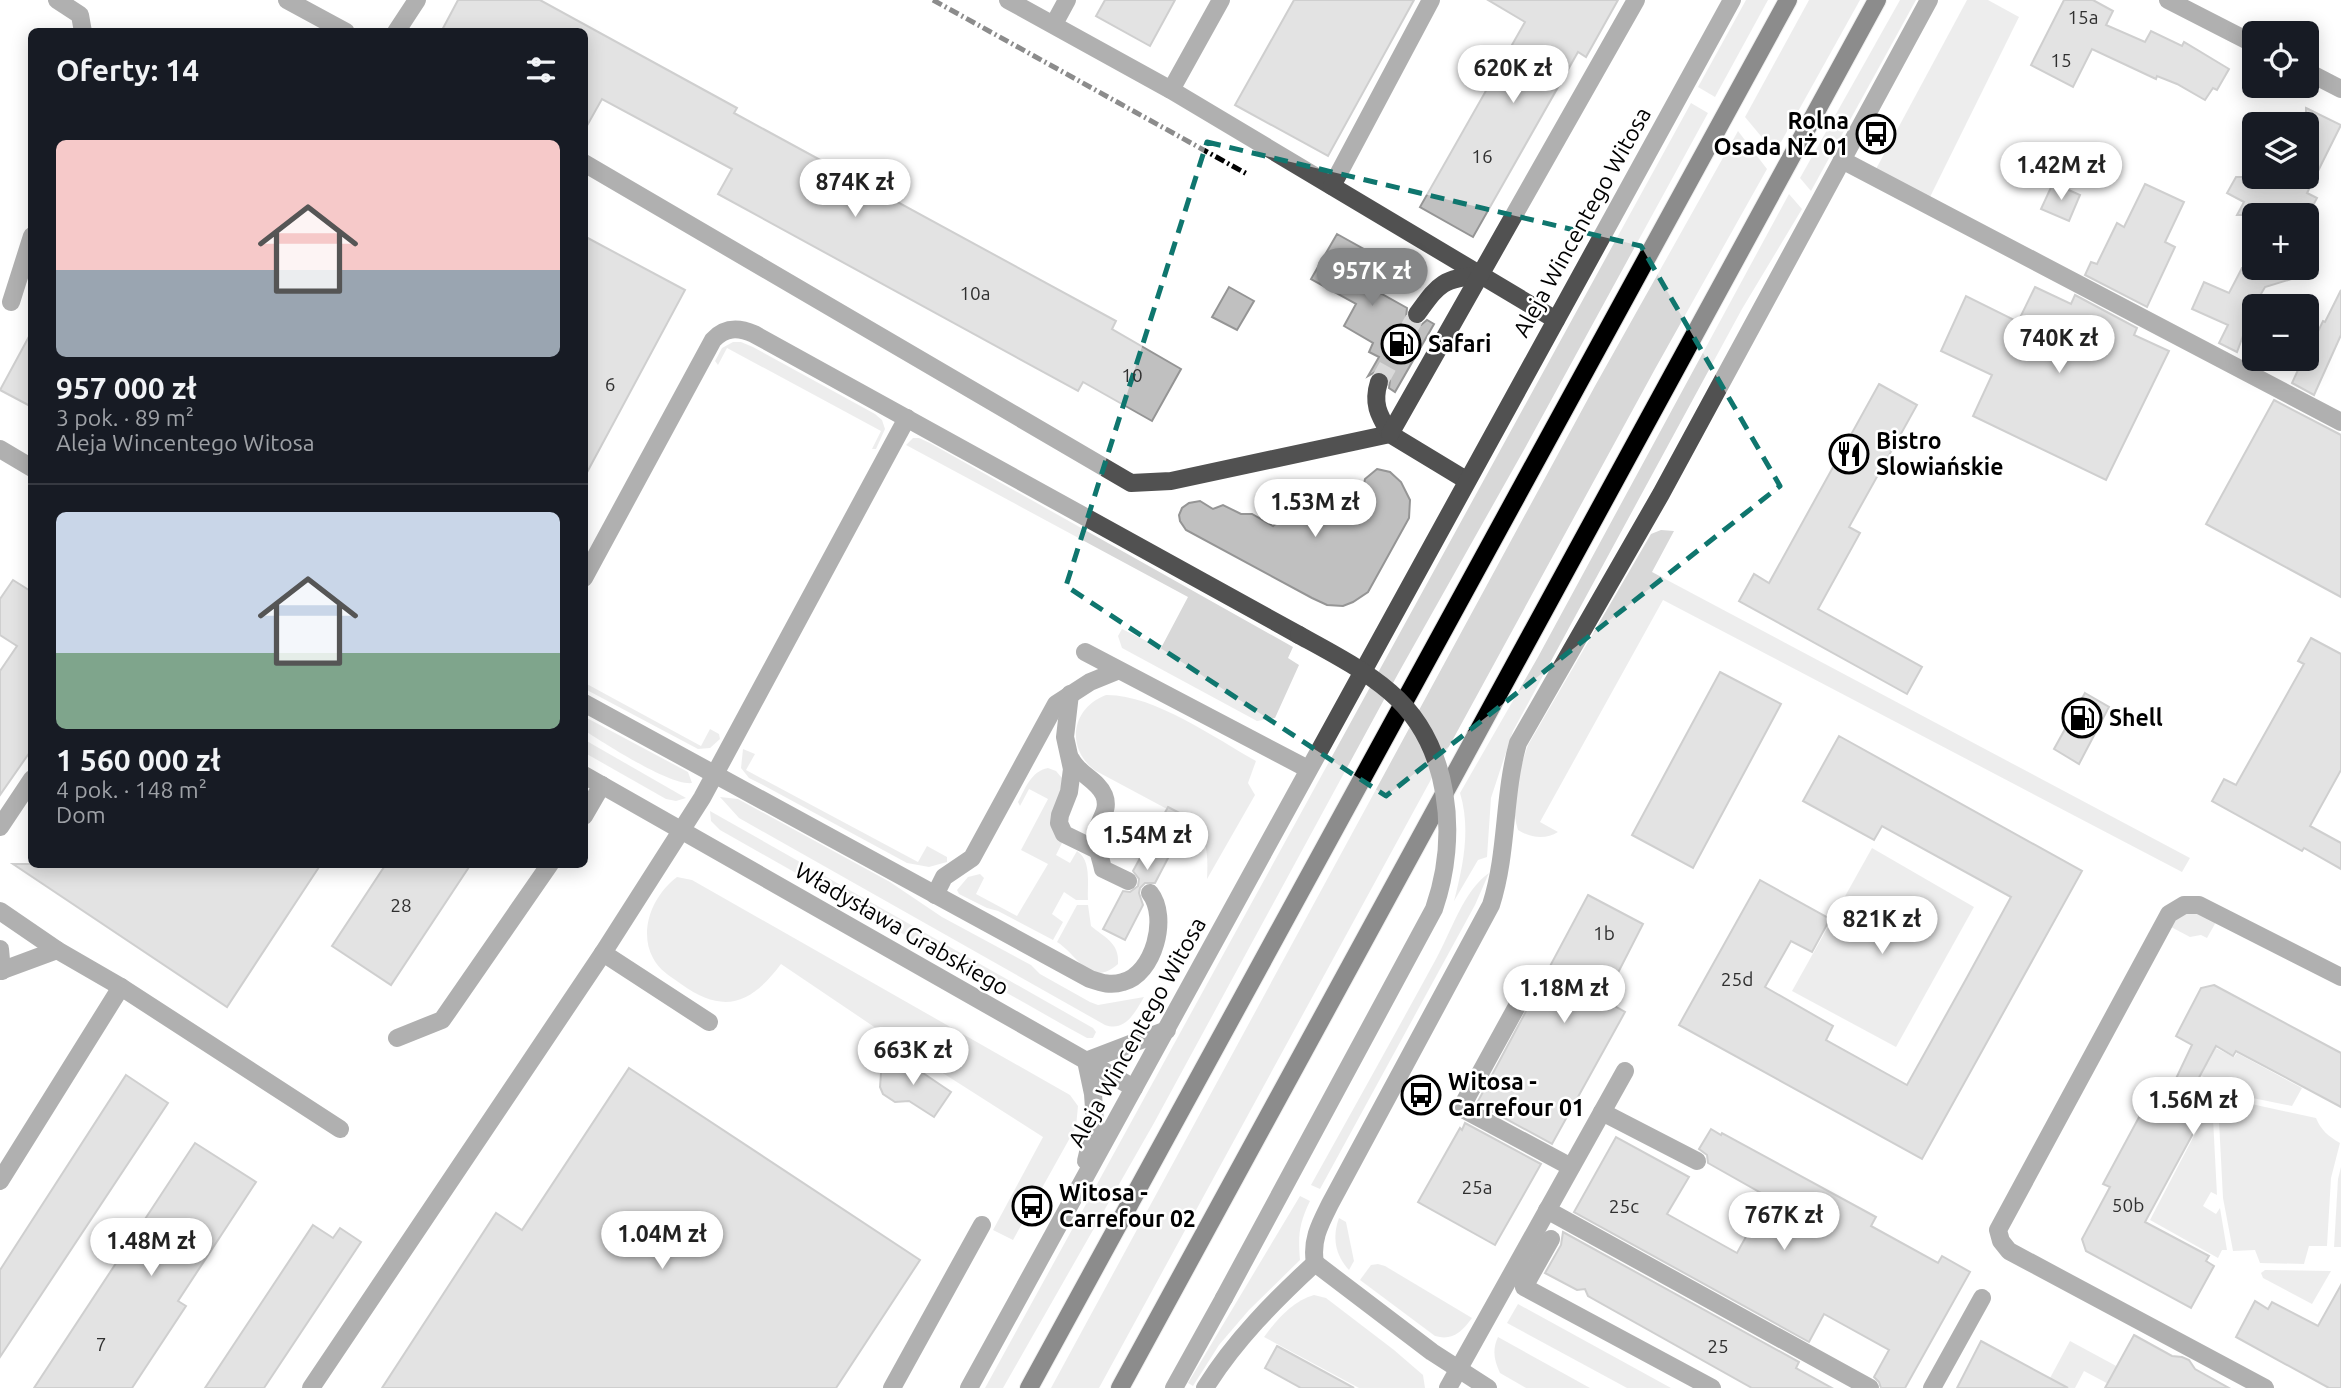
<!DOCTYPE html>
<html lang="pl">
<head>
<meta charset="utf-8">
<style>
	body { margin:0; font-family:Ubuntu,sans-serif; background:#20242c; color:#f1f3f6; height:100vh; display:flex; flex-direction:column; font-size:26px; white-space:nowrap }
	* { box-sizing:border-box; margin:0 }
	p { font-size:23px; color:#9ea1a6 }
	.icon { flex:none; width:38px; height:38px; fill:none; stroke:currentColor; stroke-width:2; stroke-linecap:round; stroke-linejoin:round }
	.map { position:relative; flex:1; overflow:hidden }
	.sheet { position:absolute; left:28px; top:28px; width:560px; height:840px; display:flex; flex-direction:column; background:#171b24; border-radius:10px; box-shadow:0 4px 18px #0003 }
	.sheet>* { flex:none }
	.controls { position:absolute; left:2242px; top:21px; display:grid; gap:14px }
	.controls a { display:grid; place-items:center; width:77px; height:77px; border-radius:10px; background:#171b24; box-shadow:0 4px 18px #0003; font-size:35px }
	.price { position:absolute; translate:-50% -60px; padding:0 16px; border-radius:24px; background:#fff; color:#222; font-size:23px; line-height:46px; filter:drop-shadow(0 2px 4px #0008) }
	.price::after { content:''; position:absolute; left:50%; top:42px; width:21px; height:16px; margin-left:-10px; background:inherit; clip-path:polygon(0 0,100% 0,50% 100%) }
	.price.selected { background:#858687; color:#fff }
	ul { padding:0; list-style:none }
	li { display:grid; align-content:center; gap:14px; height:371px; padding:0 28px }
	li+li { border-top:2px solid #363941 }
	li span { display:grid; place-items:center; height:217px; border-radius:10px; color:#555 }
	li>.icon { margin-inline-start:auto }
	span .icon { width:126px; height:126px; fill:#fffc; stroke-width:1 }
	li b { font-size:30px }
	h2 { display:flex; justify-content:space-between; align-items:center; height:84px; padding:0 28px; font-size:30px }
	.map>svg:first-child { display:block }
	.green { fill:#d8d8d8 }
	.building { fill:#c0c0c0; stroke:#959595; stroke-width:2 }
	.lines { fill:none; stroke-linecap:round; stroke-linejoin:round }
	.minor-tunnel { stroke:#d9d9d9; stroke-width:18; stroke-dasharray:18 9; stroke-linecap:butt }
	.major-casing { stroke:#dbdbdb; stroke-width:20 }
	.minor { stroke:#515151; stroke-width:18 }
	.major { stroke:#000; stroke-width:18 }
	.rail { stroke:#000; stroke-width:5; stroke-dasharray:10 3.5 2 3.5; stroke-linecap:butt }
	.minor-bridge { stroke:#515151; stroke-width:18 }
	.marked { fill:none; stroke:#0f766e; stroke-width:5; stroke-dasharray:14 9; stroke-linejoin:round }
	.labels { text-anchor:middle; stroke-width:5; stroke-linejoin:round; paint-order:stroke }
	.number-label { font-size:19px; fill:#303030 }
	.poi-label { font-size:23px; font-weight:bold; fill:#000; stroke:#fff; text-anchor:start }
	.street-label { font-size:23px; fill:#000; stroke:#fff }
</style>
</head>
<body>
<div class="map">
<svg width="2341" height="1388" viewBox="0 0 2341 1388">
	<rect width="100%" height="100%" fill="#fff"/>
	<g class="green">
		<path d="M1746,0H1768L1715,97L1698,87Z"/>
		<path d="M1809,0H1860L1775,153L1745,117Z"/>
		<path d="M1900,0H1916L1811,191L1800,178Z"/>
		<path d="M1967,0H1988L2019,17L1929,199L1876,169Z"/>
		<path d="M1691,103L1708,113L1525,448L1399,672L1154,1123L1003,1388H985Z"/>
		<path d="M1738,131L1767,169L1655,369L1099,1388H1051L1595,386Z"/>
		<path d="M1789,194L1802,209L1742,309L1513,731L1491,798L1487,857L1478,860L1454,901C1463,866 1471,829 1460,793L1538,657Z"/>
		<path d="M733,342H741L753,347L875,414L882,420L885,429L876,449H872L881,431L727,348L718,365L715,361L722,348Z"/>
		<path d="M913,438H919L930,443L1293,647L1288,658L1299,665L1275,718L1257,721L1122,648L1118,636L1122,629L1161,648L1188,597L906,445Z"/>
		<path d="M1661,530L1674,531L1652,572L2190,858L2182,872L1663,600L1540,822L1558,832C1546,840 1530,838 1518,830C1509,803 1519,771 1528,745L1651,534Z"/>
		<path d="M585,683L701,746L710,729L719,734L720,739L710,748L698,749L585,689Z"/>
		<path d="M1106,695C1153,694 1215,738 1256,761L1248,783L1255,795L1207,879C1208,857 1208,841 1195,824L1096,771C1065,749 1071,708 1106,695Z"/>
		<path d="M585,717L688,772L692,783C670,786 606,744 585,731Z"/>
		<path d="M585,740L686,798L676,801L666,799L585,753Z"/>
		<path d="M743,749L755,754L746,770L918,862L927,846L947,857V862L929,867L907,863L761,784L749,778L741,768Z"/>
		<path d="M1048,768L1056,771L1062,778L1058,838L1062,843L1056,855L1070,863L1077,851C1092,861 1087,884 1088,900H1076L1064,892L1052,914L1063,922L1053,940L998,911L987,908L959,894L957,890L968,877L980,874L984,878L976,894L1017,916L1048,864L1021,850L1048,799L1029,789L1020,806L1018,802C1025,789 1031,771 1048,768Z"/>
		<path d="M720,797L738,799L890,882L942,917L1031,965L1040,974L1090,1002L1098,1005L1144,997C1135,1013 1125,1032 1105,1025L739,818Z"/>
		<path d="M710,811L1093,1028L1096,1032L1093,1038H1087L1067,1027L720,830L711,821Z"/>
		<path d="M1872,848L1974,907L1896,1047L1792,991Z"/>
		<path d="M1489,873L1475,905L1320,1189L1311,1185C1353,1110 1395,1034 1436,959C1451,932 1464,890 1489,873Z"/>
		<path d="M677,877L692,880L1070,1095L1078,1106L1076,1127L1013,1240L993,1230L1043,1137L938,1070L781,964C751,1004 724,1015 681,984C670,976 659,970 653,958C638,930 653,895 677,877Z"/>
		<path d="M1077,905H1088L1091,926C1104,937 1120,943 1118,964C1090,989 1077,954 1057,942Z"/>
		<path d="M2185,912L2201,914L2216,922L2207,938L2201,935L2190,937L2171,927L2176,917Z"/>
		<path d="M2216,1048L2234,1057L2237,1053L2302,1088L2292,1106L2228,1093L2229,1090L2194,1072L2197,1058L2208,1063Z"/>
		<path d="M2191,1077L2212,1089L2207,1097L2212,1099L2217,1195L2211,1192L2203,1206L2216,1214L2220,1208L2227,1250H2222L2218,1258L2150,1220L2210,1105L2175,1086Z"/>
		<path d="M2224,1098L2316,1118C2321,1130 2328,1136 2340,1143L2331,1178L2327,1246H2309L2304,1264L2260,1263L2255,1250L2233,1251L2223,1198L2218,1102L2222,1103Z"/>
		<path d="M2341,1167V1247H2334L2338,1179Z"/>
		<path d="M1300,1196L1310,1201C1299,1224 1298,1235 1300,1260L1249,1310L1219,1345L1193,1386L1188,1383Z"/>
		<path d="M1339,1218L1346,1222L1354,1261L1349,1270C1335,1255 1332,1237 1339,1218Z"/>
		<path d="M1378,1264L1385,1266L1472,1318C1462,1332 1452,1341 1435,1336L1360,1280L1371,1265Z"/>
		<path d="M2265,1270L2331,1271L2312,1304L2263,1278L2261,1273Z"/>
		<path d="M1314,1295L1326,1298L1394,1350L1423,1375L1425,1388H1359L1264,1337C1277,1319 1293,1301 1314,1295Z"/>
		<path d="M1518,1304L1671,1388H1627L1507,1323Z"/>
		<path d="M1498,1337L1590,1388H1526L1500,1373C1494,1360 1492,1350 1498,1337Z"/>
		<path d="M2070,1341L2157,1388H2116L2084,1371L2075,1388H2068L2050,1378Z"/>
	</g>
	<g class="building">
		<path d="M458,0H540L737,108L734,113L1116,321L1112,329L1181,369L1152,421L1083,382L1078,391L718,194L732,169L602,99L584,131V32H441Z"/>
		<path d="M1105,0H1175L1150,46L1096,16Z"/>
		<path d="M1294,0H1414L1328,156L1235,105Z"/>
		<path d="M1488,0H1618L1586,57L1578,52L1473,237L1420,207L1525,22Z"/>
		<path d="M2064,0H2093L2113,11L2106,25L2145,42L2151,31L2182,46L2184,42L2229,69L2217,90L2213,88L2205,100L2177,84L2157,76L2156,79L2092,49L2073,87L2031,65Z"/>
		<path d="M2306,108L2341,125L2307,193L2317,198L2308,215H2237L2244,202L2227,193L2236,177H2306Z"/>
		<path d="M2053,183L2080,195L2069,221L2041,209Z"/>
		<path d="M2145,184L2184,202L2165,242L2175,247L2147,307L2085,275L2091,262L2097,264L2117,223L2124,227Z"/>
		<path d="M1337,234L1389,263L1375,290L1407,308L1406,318L1410,323L1421,325L1427,320L1434,324L1395,392L1389,388L1390,380L1386,373L1377,371L1368,376L1379,357L1369,352L1373,343L1344,326L1356,304L1311,279Z"/>
		<path d="M584,236L685,290L584,478Z"/>
		<path d="M2242,268H2311V273L2265,287L2254,306L2237,352L2219,343L2228,325L2192,309L2204,282L2229,293Z"/>
		<path d="M1229,287L1254,301L1237,330L1212,317Z"/>
		<path d="M2035,287L2071,304L2075,295L2137,328L2134,335L2169,351L2106,480L1973,416L1992,375L1941,351L1966,296L2018,322Z"/>
		<path d="M2341,290V335L2314,395L2292,383L2303,359H2306V350L2311,341L2313,342L2323,321L2325,322Z"/>
		<path d="M32,331V407L0,390Z"/>
		<path d="M1879,384L1917,405L1849,527L1860,533L1818,609L1922,667L1907,694L1739,601L1754,574L1769,583Z"/>
		<path d="M2274,400L2341,435V597L2206,524Z"/>
		<path d="M1377,469L1390,472L1401,482L1410,500L1409,518L1368,592L1353,602L1343,606L1327,605L1312,598L1186,530L1180,521L1179,515L1182,508L1189,503L1200,501L1213,509L1223,505L1241,514H1252L1273,526L1294,509L1314,499L1336,496L1361,499L1365,479Z"/>
		<path d="M13,580L32,592V749L0,795V671L17,646L0,635V599Z"/>
		<path d="M2311,638L2341,654V770L2310,826L2341,843V869L2304,848L2302,851L2212,801L2224,779L2236,785L2304,664L2298,661Z"/>
		<path d="M1720,672L1781,704L1693,868L1632,835Z"/>
		<path d="M2085,693L2109,707L2079,764L2054,749Z"/>
		<path d="M1839,736L2082,871L1922,1159L1679,1025L1760,880L1830,919L1812,952L1791,941L1765,987L1833,1026L1826,1040L1907,1085L1965,981L2011,897L1882,826L1874,840L1803,801Z"/>
		<path d="M1168,807L1189,818L1155,883H1145L1140,888L1139,893L1143,905L1125,940L1103,929L1123,891L1130,892L1138,886L1139,879L1133,871Z"/>
		<path d="M13,864H321L227,1007Z"/>
		<path d="M386,864H471L391,985L332,946Z"/>
		<path d="M1588,895L1643,924L1604,1000L1625,1012L1552,1144L1477,1103Z"/>
		<path d="M2214,985L2341,1053V1107L2236,1051L2233,1056L2216,1046L2189,1096L2208,1106L2145,1222L2209,1256L2206,1261L2214,1266L2191,1308L2086,1251L2082,1239L2110,1187L2103,1184L2159,1080L2172,1087L2192,1045L2176,1036L2201,988Z"/>
		<path d="M897,1060L910,1062L920,1071L951,1092L934,1117L909,1101L895,1102L883,1094L880,1087L881,1073L885,1067Z"/>
		<path d="M629,1068L920,1260L836,1388H382L496,1213L522,1230Z"/>
		<path d="M126,1075L168,1103L0,1357V1270Z"/>
		<path d="M1465,1123L1541,1164L1495,1245L1418,1202L1460,1128L1462,1130Z"/>
		<path d="M1711,1129L1721,1135L1722,1133L1876,1217L1871,1226L1938,1263L1942,1256L1970,1272L1905,1388H1881L1879,1382L1874,1377L1889,1350L1824,1314L1809,1342L1574,1212L1616,1137L1689,1177L1667,1214L1737,1253L1768,1197L1708,1163L1707,1155L1699,1149Z"/>
		<path d="M195,1143L256,1182L178,1301L186,1306L132,1388H34Z"/>
		<path d="M313,1225L333,1238L340,1228L361,1242L264,1388H205Z"/>
		<path d="M1563,1232L1799,1362L1796,1368L1832,1388H1752L1588,1296L1585,1289L1577,1290L1545,1273L1561,1245Z"/>
		<path d="M2341,1285V1388H2329L2236,1337L2255,1301L2268,1309L2272,1302L2318,1326Z"/>
		<path d="M2134,1335L2172,1356L2182,1357L2189,1360L2195,1369L2229,1388H2105Z"/>
		<path d="M1981,1341L2068,1388H1957Z"/>
		<path d="M1277,1346L1354,1388H1301L1265,1368Z"/>
	</g>
	<g class="lines">
		<path class="minor-tunnel" d="M1379,382L1417,314"/>
		<defs>
			<g id="major">
				<path d="M1029,1388L1788,0"/>
				<path d="M1120,1388L1877,0"/>
			</g>
		</defs>
		<use href="#major" class="major-casing"/>
		<g class="minor">
			<path d="M57,0L80,15L83,32"/>
			<path d="M287,0L346,32"/>
			<path d="M1008,0L1171,90L1556,320"/>
			<path d="M2168,0L2254,44"/>
			<path d="M1054,24L1067,0"/>
			<path d="M396,32L417,0"/>
			<path d="M2306,71L2341,89"/>
			<path d="M1171,90L1221,0"/>
			<path d="M1842,160L2341,422"/>
			<path d="M584,163L1131,483L1171,481L1390,434L1466,480"/>
			<path d="M1332,186L1431,0"/>
			<path d="M11,302L32,236"/>
			<path d="M1417,314C1439,284 1441,279 1480,275"/>
			<path d="M1379,382C1372,404 1379,415 1390,434"/>
			<path d="M1390,434L1636,0"/>
			<path d="M0,449L32,468"/>
			<path d="M584,578L713,340C725,327 738,327 754,334L1299,635"/>
			<path d="M1085,652L1308,769"/>
			<path d="M1070,694L1065,737L1072,769L1069,792L1060,815L1059,823L1064,834L1099,851"/>
			<path d="M584,703L1090,979C1102,983 1111,986 1123,982C1154,974 1169,917 1150,893"/>
			<path d="M1071,759C1079,775 1098,780 1104,795C1111,812 1096,821 1096,837C1096,847 1101,859 1103,869L1128,881"/>
			<path d="M584,775L1134,1088"/>
			<path d="M584,816L602,785"/>
			<path d="M0,827L32,779"/>
			<path d="M935,895L944,877L972,858L1056,704L1090,682L1117,671"/>
			<path d="M0,911L57,950"/>
			<path d="M0,949L2,971"/>
			<path d="M603,953L709,1022"/>
			<path d="M0,971L57,950L121,987L340,1129"/>
			<path d="M1522,997L1461,1108L1571,1167"/>
			<path d="M397,1038L442,1020L550,864"/>
			<path d="M1086,1061L1167,1030"/>
			<path d="M1602,1112L1697,1161"/>
			<path d="M1086,1161L1095,1123L1093,1094L1086,1061"/>
			<path d="M0,1181L121,987"/>
			<path d="M1547,1210L1870,1388"/>
			<path d="M1551,1239L1524,1287L1712,1388"/>
			<path d="M1315,1263C1311,1240 1320,1224 1330,1204L1491,905C1508,852 1503,796 1518,743L1661,494L1929,0"/>
			<path d="M1315,1263L1432,1352L1488,1388"/>
			<path d="M311,1388L603,953L702,798L907,418"/>
			<path d="M892,1388L982,1225"/>
			<path d="M969,1388L1732,0"/>
			<path d="M1174,1388L1224,1298"/>
			<path d="M1205,1388C1235,1340 1274,1301 1315,1263"/>
			<path d="M1448,1388L1625,1071"/>
			<path d="M1932,1388L1982,1298"/>
			<path d="M2265,1388L2009,1251L2001,1241L1998,1230L2169,914L2184,905H2199L2341,977"/>
		</g>
		<use href="#major" class="major"/>
		<path class="rail" d="M933,0L1247,174"/>
		<path class="minor-bridge" d="M1224,1298L1434,909C1459,837 1451,744 1390,692C1363,669 1330,652 1299,635"/>
	</g>
	<path d="M0 0H2341V1388H0ZM1207,142L1641,246L1780,486L1386,796L1066,586Z" fill="#fff" fill-opacity=".55" fill-rule="evenodd"/>
	<path class="marked" d="M1207,142L1641,246L1780,486L1386,796L1066,586Z"/>
	<defs>
		<symbol id="bus-ring" viewBox="-11 -11 22 22"><circle r="9.5" fill="#fff" stroke="#000" stroke-width="1.5"/><path d="M-5-6H5V4H4V6H2V4H-2V6H-4V4H-5ZM-3.5-4V0h7V-4ZM-3.5 1.2v1.5H-2V1.2ZM2 1.2v1.5H3.5V1.2Z" fill="#000"/></symbol>
		<symbol id="fuel-ring" viewBox="-11 -11 22 22"><circle r="9.5" fill="#fff" stroke="#000" stroke-width="1.5"/><path d="M-5.5-6h7V0h2V4h1.3V-2.5L3-4.5l.8-.8L6-3V5H2.5V1h-1V6h-7ZM-4.2-4.7v3.2H.2V-4.7Z" fill="#000"/></symbol>
		<symbol id="restaurant-ring" viewBox="-11 -11 22 22"><circle r="9.5" fill="#fff" stroke="#000" stroke-width="1.5"/><path d="M-5-6h1v4h1v-4h1v4h1v-4h1v5L-1.5 .5V6h-2V.5L-5-1ZM5-6V6H3V1.5H1.5Q1.5-4 5-6Z" fill="#000"/></symbol>
	</defs>
	<g fill-rule="evenodd">
		<use href="#bus-ring" x="1854" y="112" width="44" height="44"/>
		<use href="#fuel-ring" x="1379" y="322" width="44" height="44"/>
		<use href="#restaurant-ring" x="1827" y="432" width="44" height="44"/>
		<use href="#fuel-ring" x="2060" y="696" width="44" height="44"/>
		<use href="#bus-ring" x="1399" y="1073" width="44" height="44"/>
		<use href="#bus-ring" x="1010" y="1184" width="44" height="44"/>
	</g>
	<g class="labels">
		<g class="number-label">
			<text x="2083" y="24">15a</text>
			<text x="2061" y="67">15</text>
			<text x="1482" y="163">16</text>
			<text x="975" y="300">10a</text>
			<text x="1132" y="382">10</text>
			<text x="610" y="391">6</text>
			<text x="401" y="912">28</text>
			<text x="1604" y="940">1b</text>
			<text x="1737" y="986">25d</text>
			<text x="1477" y="1194">25a</text>
			<text x="2128" y="1212">50b</text>
			<text x="1624" y="1213">25c</text>
			<text x="101" y="1351">7</text>
			<text x="1718" y="1353">25</text>
		</g>
		<g class="poi-label">
			<text x="1849" y="129" text-anchor="end">Rolna<tspan x="1849" dy="26">Osada NŻ 01</tspan></text>
			<text x="1428" y="352">Safari</text>
			<text x="1876" y="449">Bistro<tspan x="1876" dy="26">Slowiańskie</tspan></text>
			<text x="2109" y="726">Shell</text>
			<text x="1448" y="1090">Witosa -<tspan x="1448" dy="26">Carrefour 01</tspan></text>
			<text x="1059" y="1201">Witosa -<tspan x="1059" dy="26">Carrefour 02</tspan></text>
		</g>
		<g class="street-label">
			<text transform="translate(1582 222) rotate(-61)" y="8">Aleja Wincentego Witosa</text>
			<text transform="translate(902 929) rotate(30)" y="8">Władysława Grabskiego</text>
			<text transform="translate(1137 1032) rotate(-61)" y="8">Aleja Wincentego Witosa</text>
		</g>
	</g>
</svg>
<div class="controls">
<a><svg class="icon" aria-label="locate" viewBox="0 0 24 24"><circle cx="12" cy="12" r="6"/><path d="M12 2v4M12 18v4M2 12h4M18 12h4"/></svg></a>
<a><svg class="icon" aria-label="layers" viewBox="0 0 24 24"><path d="M12 4l9 5-9 5-9-5zM3 14l9 5 9-5"/></svg></a>
<a>+</a>
<a>−</a>
</div>
<b class="price" style="left:1513px;top:105px">620K zł</b>
<b class="price" style="left:2061px;top:202px">1.42M zł</b>
<b class="price" style="left:855px;top:219px">874K zł</b>
<b class="price selected" style="left:1372px;top:308px">957K zł</b>
<b class="price" style="left:2059px;top:375px">740K zł</b>
<b class="price" style="left:1315px;top:539px">1.53M zł</b>
<b class="price" style="left:1147px;top:872px">1.54M zł</b>
<b class="price" style="left:1882px;top:956px">821K zł</b>
<b class="price" style="left:1564px;top:1025px">1.18M zł</b>
<b class="price" style="left:913px;top:1087px">663K zł</b>
<b class="price" style="left:2193px;top:1137px">1.56M zł</b>
<b class="price" style="left:1784px;top:1252px">767K zł</b>
<b class="price" style="left:662px;top:1271px">1.04M zł</b>
<b class="price" style="left:151px;top:1278px">1.48M zł</b>
<section class="sheet">
<h2>Oferty: 14<svg class="icon" aria-label="filters" viewBox="0 0 24 24"><path d="M4 7h16M4 17h16"/><circle cx="9" cy="7" r="2"/><circle cx="15" cy="17" r="2"/></svg></h2>
<ul>
<li><span style="background:linear-gradient(#f6c9c9 60%,#9aa5b1 0)"><svg class="icon" aria-label="home" viewBox="0 0 24 24"><path d="M3 11l9-7 9 7M6 9v11h12V9"/></svg></span><div><b>957 000 zł</b><p>3 pok. · 89 m²</p><p>Aleja Wincentego Witosa</p></div></li>
<li><span style="background:linear-gradient(#c9d6e8 65%,#7fa58c 0)"><svg class="icon" aria-label="home" viewBox="0 0 24 24"><path d="M3 11l9-7 9 7M6 9v11h12V9"/></svg></span><div><b>1 560 000 zł</b><p>4 pok. · 148 m²</p><p>Dom</p></div></li>
</ul>
</section>
</div>
</body>
</html>
